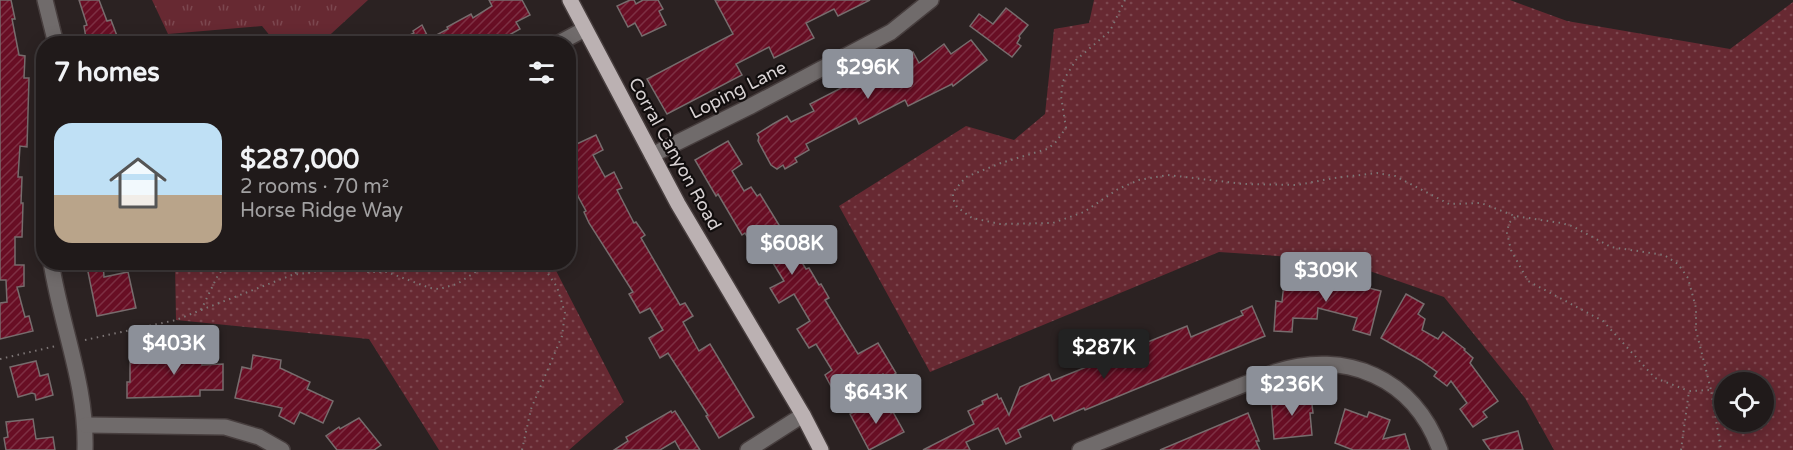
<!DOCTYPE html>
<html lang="en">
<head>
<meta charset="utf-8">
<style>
	body { margin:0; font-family:"Varela Round",sans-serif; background:#282323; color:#f1f3f6; height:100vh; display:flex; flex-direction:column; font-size:22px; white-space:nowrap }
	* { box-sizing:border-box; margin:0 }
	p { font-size:20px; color:#a2a1a2 }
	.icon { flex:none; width:33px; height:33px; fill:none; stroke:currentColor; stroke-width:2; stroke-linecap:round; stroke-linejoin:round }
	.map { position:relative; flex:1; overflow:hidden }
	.details { position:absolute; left:36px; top:36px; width:540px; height:234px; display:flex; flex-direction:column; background:#201a1a; border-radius:24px; box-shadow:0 3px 15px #0003,0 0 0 2px #3d3839 }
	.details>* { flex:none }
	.buttons { position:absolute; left:1714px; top:372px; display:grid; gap:12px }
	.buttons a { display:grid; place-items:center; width:60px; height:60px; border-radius:50%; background:#201a1a; box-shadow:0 3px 15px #0003,0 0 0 2px #3d3839; font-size:30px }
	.price { position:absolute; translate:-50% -51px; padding:0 14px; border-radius:6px; background:#8c9099; color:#fff; font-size:20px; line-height:39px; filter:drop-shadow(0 2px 3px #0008) }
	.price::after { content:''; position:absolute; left:50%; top:36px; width:18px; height:14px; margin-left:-9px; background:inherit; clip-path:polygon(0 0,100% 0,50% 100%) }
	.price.on { background:#222; color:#fff }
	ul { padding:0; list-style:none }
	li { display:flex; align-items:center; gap:18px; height:150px; padding:0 18px }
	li+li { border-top:2px solid #3d3839 }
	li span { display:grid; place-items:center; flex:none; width:168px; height:120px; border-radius:18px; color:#555 }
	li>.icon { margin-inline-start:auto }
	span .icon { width:72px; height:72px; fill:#fffc; stroke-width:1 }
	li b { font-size:26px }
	h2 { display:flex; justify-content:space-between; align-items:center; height:72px; padding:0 18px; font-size:26px }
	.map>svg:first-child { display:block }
	.grass { fill:url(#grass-tufts) }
	.park { fill:url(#park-dots); fill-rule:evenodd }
	.building { fill:url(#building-hatch); stroke:#776c6d; stroke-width:1.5 }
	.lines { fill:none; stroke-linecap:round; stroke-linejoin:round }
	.minor-casing { stroke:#473e3e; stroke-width:18 }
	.major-casing { stroke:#473e3e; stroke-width:18 }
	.path { stroke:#7d7676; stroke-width:2; stroke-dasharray:1.5 4.5; stroke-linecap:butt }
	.minor { stroke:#706b6b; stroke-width:15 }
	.major { stroke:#bbb1b2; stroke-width:15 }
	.labels { text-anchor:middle; stroke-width:4.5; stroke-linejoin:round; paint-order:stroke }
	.street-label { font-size:18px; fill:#d8d2d3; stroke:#110d0d }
</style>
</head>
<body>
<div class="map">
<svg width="1793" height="450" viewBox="0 0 1793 450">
	<defs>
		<pattern id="grass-tufts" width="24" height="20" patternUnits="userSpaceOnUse" patternTransform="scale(1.5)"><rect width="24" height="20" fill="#672932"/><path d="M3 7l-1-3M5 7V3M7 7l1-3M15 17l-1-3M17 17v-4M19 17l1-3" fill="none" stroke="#7c474f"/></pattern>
		<pattern id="park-dots" width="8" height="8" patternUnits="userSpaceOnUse" patternTransform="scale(1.5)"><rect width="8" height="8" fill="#672932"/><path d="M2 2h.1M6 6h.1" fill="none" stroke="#7c474f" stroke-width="1.8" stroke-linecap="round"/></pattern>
		<pattern id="building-hatch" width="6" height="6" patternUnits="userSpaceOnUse" patternTransform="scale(1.5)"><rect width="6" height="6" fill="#680e24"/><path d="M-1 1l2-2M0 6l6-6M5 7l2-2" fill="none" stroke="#7d3043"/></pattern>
	</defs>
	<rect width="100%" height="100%" fill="#2b2222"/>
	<path class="grass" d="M152,0H368L320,44L276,43L262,26L168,34Z"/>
	<g class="park">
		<path d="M1094,0H1510L1567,21L1730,49L1793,2V450H1554L1525,398L1444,297L1338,260L1219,252L930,372L839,206L966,126L1014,140L1045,114L1054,29L1089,23ZM1725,382H1764V422H1725Z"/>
		<path d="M175,263H552L624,402L569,450H439L369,339L176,320Z"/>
	</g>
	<g class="building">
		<path d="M0,0H11L15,19H12L19,55L25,56L24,78H29L27,147L20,146L18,177H22L21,203H23L22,237H15V265H24V286L17,287L25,317L29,316L33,331L0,339V303L7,302L6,280H0Z"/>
		<path d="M79,0H99L107,21L111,20L120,44H87L84,26L87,25Z"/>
		<path d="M489,0H522L530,15L516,22L520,29L493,44H392L414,33L413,31L422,25L429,39L448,29L447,27L471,14L473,18L492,6Z"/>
		<path d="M630,0H634L636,4L643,0H658L663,9L659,11L666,25L642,36L635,23L628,27L617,6Z"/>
		<path d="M715,0H870L838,16L834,9L806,23L814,38L774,58L769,47L736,64L742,75L667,114L647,79L733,34Z"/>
		<path d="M1006,8L1028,25L1019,36L1020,38L1017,43L1021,46L1012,57L970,26L979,14L993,24Z"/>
		<path d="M971,40L987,60L953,86L952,84L908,106L905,100L859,124L856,118L806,144L809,150L795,158L797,162L785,169L783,165L777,169L771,165L758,141L759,137L757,134L773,124L787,116L791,122L814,111L810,104L874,71L880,81L903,69L898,59L913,52L919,63L944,44L951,54Z"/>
		<path d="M596,135L603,150L593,155L605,177L614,172L622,188L617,190L634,223L636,222L645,235L641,238L680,305L685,303L693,316L683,322L699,351L710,344L754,417L719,438L706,416L708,415L668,353L660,358L649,338L663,330L650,308L640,313L629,294L633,292L589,223L584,212L586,211L568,178V148Z"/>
		<path d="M728,141L742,164L732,171L744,191L751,187L757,196L760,194L806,269L809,268L819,285L821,284L829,298L825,300L858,354L878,343L896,373L887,379L883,374L850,394L843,384L833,390L825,375L832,370L816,344L809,348L797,329L810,321L794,294L779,303L770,288L784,281L770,258L763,262L745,233L742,235L718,194L716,196L695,160Z"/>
		<path d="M86,262H103L104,277L128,272L136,308L97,316Z"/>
		<path d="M1303,276L1320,277V281L1338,289L1340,281L1381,291L1370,335L1353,330L1357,318L1318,308L1317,319L1293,318L1292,332L1274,331L1276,301L1282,302L1284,283L1302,284Z"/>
		<path d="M1406,294L1424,304L1418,314L1425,319L1422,330L1438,339L1443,332L1465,349L1464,350L1473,358L1470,363L1498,401L1483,412L1487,417L1473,427L1460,409L1467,403L1451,381L1447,386L1434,376L1437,372L1420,360L1381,338Z"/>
		<path d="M1252,306L1265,336L1085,410L1084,408L1054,421L1051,415L1018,430L1021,437L1006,444L998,428L966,442L970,450H923L974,424L968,411L983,404L982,401L997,394L999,399L1001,398L1009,415L1020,387L1049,374L1052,381L1187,326L1191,337L1243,315L1241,311Z"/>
		<path d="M202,350V365L223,364V390H200V396L127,398V382H130V361L160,359L158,351Z"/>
		<path d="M253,355L281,360L280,368L310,382L307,389L333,401L323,423L300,412L294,424L279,416L282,408L235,398L242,367L251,369Z"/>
		<path d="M36,361L40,376L48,374L53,395L36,400L35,394L32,393L18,397L10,367Z"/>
		<path d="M1311,396L1313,413H1310L1312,435L1274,439L1271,400Z"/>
		<path d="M880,404L883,409L887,407L891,413L893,412L904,432L869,450L850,414L865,406L867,410Z"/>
		<path d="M1345,409L1367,417L1369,412L1390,420L1383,439L1405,434L1410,450H1353L1335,443Z"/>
		<path d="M671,411L672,413L675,411L700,450H680L675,441L660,450H614L628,441L626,437Z"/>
		<path d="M1248,413L1259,441H1256L1260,450H1160Z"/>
		<path d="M359,418L381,445L374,450H337L326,436L339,427L340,429Z"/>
		<path d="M33,419L36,439L53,437L55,450H6L4,438L8,437L6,422Z"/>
		<path d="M1518,431L1523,450H1490L1483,440Z"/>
	</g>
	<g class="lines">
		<defs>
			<g id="minor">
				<path d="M45,0L56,44"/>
				<path d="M557,44L585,29"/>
				<path d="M652,155L749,107L891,32L931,0"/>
				<path d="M51,262C61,326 87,385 85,450"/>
				<path d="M86,425L225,427L259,437L282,450"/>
				<path d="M748,450L803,415"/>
				<path d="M1080,450L1275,372C1346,349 1414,378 1440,450"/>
			</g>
			<path id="major" d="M570,0L678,204L803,415L821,450"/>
		</defs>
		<use href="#minor" class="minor-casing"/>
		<use href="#major" class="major-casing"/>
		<g class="path">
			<path d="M1125,0L1110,31L1076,60L1063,81L1061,96L1066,128L1055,143L1047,149L1001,163L966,177L953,192V199L957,207L972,218L1000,224L1053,223L1084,212L1118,189L1139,180L1168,175L1244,184L1297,185L1334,178L1377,173L1395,176L1449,204L1481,203L1515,216L1561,223L1572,226L1611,247L1664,255L1678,264L1688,278L1696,308V330L1711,390"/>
			<path d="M1515,217L1509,223L1507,233L1511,250L1528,281L1603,321L1655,378L1689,391"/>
			<path d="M314,262L315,264L322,262"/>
			<path d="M295,273L315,264"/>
			<path d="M201,310L292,275L348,267L368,272H387L430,288L439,289L457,284L491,262"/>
			<path d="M85,340L176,320L201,310L218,275L229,262"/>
			<path d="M0,359L56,346"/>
			<path d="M522,450L531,409L562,336L565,313L557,287L540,262"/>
			<path d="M1681,450L1689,391L1711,390L1721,450"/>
		</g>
		<use href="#minor" class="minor"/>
		<use href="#major" class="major"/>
	</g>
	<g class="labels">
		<g class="street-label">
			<text transform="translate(738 90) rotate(-27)" y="6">Loping Lane</text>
			<text transform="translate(675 154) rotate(61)" y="6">Corral Canyon Road</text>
		</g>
	</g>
</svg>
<div class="buttons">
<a><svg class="icon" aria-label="locate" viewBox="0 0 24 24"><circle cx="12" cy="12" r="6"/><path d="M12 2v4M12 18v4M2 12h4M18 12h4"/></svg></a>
</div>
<b class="price" style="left:868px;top:100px">$296K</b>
<b class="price" style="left:792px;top:276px">$608K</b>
<b class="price" style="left:1326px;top:303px">$309K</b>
<b class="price" style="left:174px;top:376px">$403K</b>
<b class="price on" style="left:1104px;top:380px">$287K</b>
<b class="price" style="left:1292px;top:417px">$236K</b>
<b class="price" style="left:876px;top:425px">$643K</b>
<section class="details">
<h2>7 homes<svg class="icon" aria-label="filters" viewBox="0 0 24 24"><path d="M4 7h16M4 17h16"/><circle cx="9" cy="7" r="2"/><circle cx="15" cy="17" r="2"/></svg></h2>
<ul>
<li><span style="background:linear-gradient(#bfe0f5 60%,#b9a48a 0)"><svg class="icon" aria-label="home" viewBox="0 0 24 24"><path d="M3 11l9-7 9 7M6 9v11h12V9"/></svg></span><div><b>$287,000</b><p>2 rooms · 70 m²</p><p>Horse Ridge Way</p></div></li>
</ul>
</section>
</div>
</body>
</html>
